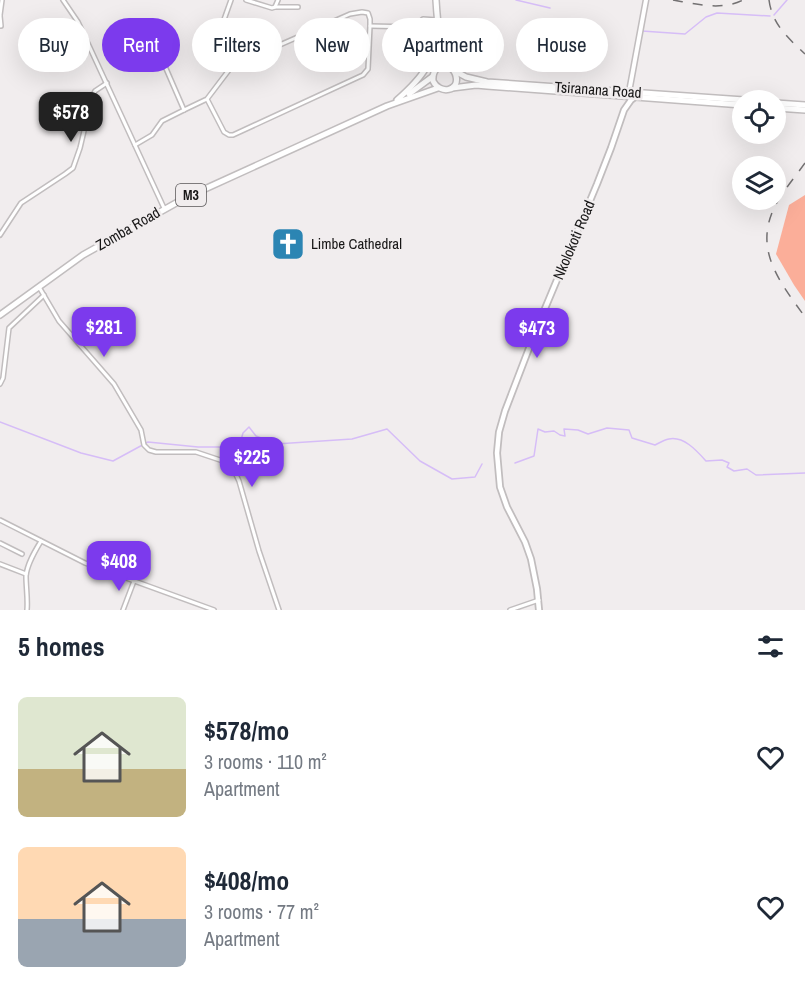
<!DOCTYPE html>
<html lang="en">
<head>
<meta charset="utf-8">
<style>
	body { margin:0; font-family:"Archivo Narrow",sans-serif; background:#f2f2f3; color:#1f2937; height:100vh; display:flex; flex-direction:column; font-size:22px; white-space:nowrap }
	* { box-sizing:border-box; margin:0 }
	p { font-size:20px; color:#747a83 }
	.icon { flex:none; width:33px; height:33px; fill:none; stroke:currentColor; stroke-width:2; stroke-linecap:round; stroke-linejoin:round }
	.map { position:relative; height:610px; overflow:hidden }
	.panel { display:flex; flex-direction:column; background:#fff; flex:1 }
	.panel>* { flex:none }
	.top-card { position:absolute; left:18px; top:18px; width:770px; height:54px; display:flex; gap:12px }
	.buttons { position:absolute; left:732px; top:90px; display:grid; gap:12px }
	.buttons a { display:grid; place-items:center; width:54px; height:54px; border-radius:50%; background:#fff; box-shadow:0 6px 24px #0002; font-size:30px }
	.price { position:absolute; translate:-50% -51px; padding:0 14px; border-radius:12px; background:#7c3aed; color:#fff; font-size:20px; line-height:39px; filter:drop-shadow(0 2px 3px #0008) }
	.price::after { content:''; position:absolute; left:50%; top:36px; width:18px; height:14px; margin-left:-9px; background:inherit; clip-path:polygon(0 0,100% 0,50% 100%) }
	.price.current { background:#222; color:#fff }
	ul { padding:0; list-style:none }
	li { display:flex; align-items:center; gap:18px; height:150px; padding:0 18px }
	li span { display:grid; place-items:center; flex:none; width:168px; height:120px; border-radius:9px; color:#555 }
	li>.icon { margin-inline-start:auto }
	span .icon { width:72px; height:72px; fill:#fffc; stroke-width:1 }
	li b { font-size:26px }
	h2 { display:flex; justify-content:space-between; align-items:center; height:72px; padding:0 18px; font-size:26px }
	.chip { padding:0 21px; border-radius:27px; background:#fff; box-shadow:0 6px 24px #0002; font-size:21px; line-height:54px }
	.chip.current { background:#7c3aed; color:#fff }
	.map>svg:first-child { display:block }
	.green { fill:#fbae99 }
	.lines { fill:none; stroke-linecap:round; stroke-linejoin:round }
	.stream { stroke:#d6bdf7; stroke-width:1.5 }
	.minor-casing { stroke:#c1bdbe; stroke-width:6 }
	.tertiary-casing { stroke:#c1bdbe; stroke-width:7 }
	.secondary-casing { stroke:#c1bdbe; stroke-width:8 }
	.trunk-casing { stroke:#c1bdbe; stroke-width:8 }
	.minor { stroke:#fff; stroke-width:3 }
	.tertiary { stroke:#fff; stroke-width:4 }
	.secondary { stroke:#fff; stroke-width:4.5 }
	.trunk { stroke:#fff; stroke-width:5 }
	.rail { stroke:#737172; stroke-width:1.5; stroke-dasharray:10 10; stroke-linecap:butt }
	.labels { text-anchor:middle; stroke-width:5; stroke-linejoin:round; paint-order:stroke }
	.shield { fill:#f1edee; stroke:#585657; stroke-width:1.5 }
	.shield-label { font-size:14px; font-weight:bold; fill:#171616 }
	.street-label { font-size:15px; fill:#171616; stroke:#f1edee }
	.poi-label { font-size:15px; fill:#171616; stroke:#f1edee; text-anchor:start }
</style>
</head>
<body>
<div class="map">
<svg width="805" height="610" viewBox="0 0 805 610">
	<rect width="100%" height="100%" fill="#f1edee"/>
	<path class="green" d="M805,195V301L794,285L776,254L789,205Z"/>
	<g class="lines">
		<g class="stream">
			<path d="M516,0L550,8"/>
			<path d="M774,15L787,0"/>
			<path d="M642,31L685,34L706,17L717,13L770,16"/>
			<path d="M0,422L81,453L113,461L148,442L198,447H229L241,440L243,433L249,427L256,436L276,444L352,439L387,429L420,461L452,479L475,477L482,464"/>
			<path d="M515,463L534,456L538,429L545,432L554,431L560,435L565,436L564,429L578,430L588,434L607,428L629,430L632,438L655,445C659,443 664,440 669,439C684,436 697,451 706,461L722,460L729,463L727,467L734,471L747,469L756,475L805,473"/>
		</g>
		<defs>
			<g id="minor">
				<path d="M63,0L78,22L164,208"/>
				<path d="M231,0L216,42L226,63L232,66"/>
				<path d="M246,0L272,8L275,7H298"/>
				<path d="M275,7L278,0"/>
				<path d="M0,15L2,0"/>
				<path d="M0,16L1,26"/>
				<path d="M370,26L414,27L423,19L437,20"/>
				<path d="M133,52L161,57L184,110"/>
				<path d="M135,145L152,135L162,121L184,110L207,99L232,66L350,14L362,12L368,13L370,19V26L368,69L363,75L233,135H229L224,132L207,99"/>
				<path d="M0,235L21,203L65,174L73,168L80,148L92,97L95,91L107,83"/>
				<path d="M39,287L59,321L114,384L141,430L144,445L149,450L156,452H196L223,461L232,466L239,481L259,551L279,610"/>
				<path d="M0,384L3,378L9,328L44,295"/>
				<path d="M0,520L85,563L214,610"/>
				<path d="M0,543L22,554"/>
				<path d="M0,564L26,574"/>
				<path d="M27,610C28,599 26,587 26,576C27,564 35,551 41,541"/>
				<path d="M123,610L134,581"/>
				<path d="M510,610L539,600"/>
			</g>
			<path id="tertiary" d="M629,92L646,0"/>
			<path id="secondary" d="M539,610L537,589L531,559L525,542L507,507L500,487L497,453L499,432L505,411L536,330L597,184L611,148L624,110L631,100L635,97"/>
			<g id="trunk">
				<path d="M436,0C437,17 439,44 446,60C449,65 455,70 456,76C460,91 440,95 433,81C432,69 440,63 451,68"/>
				<path d="M435,69L439,40"/>
				<path d="M453,70L466,77L487,82L744,100"/>
				<path d="M452,88L476,85L487,86L742,105"/>
				<path d="M409,94L432,77"/>
				<path d="M397,100C424,76 433,64 437,27"/>
				<path d="M776,103L805,105"/>
				<path d="M776,108L805,110"/>
				<path d="M0,315L83,255L185,198L387,106L438,88"/>
			</g>
		</defs>
		<use href="#minor" class="minor-casing"/>
		<use href="#tertiary" class="tertiary-casing"/>
		<use href="#secondary" class="secondary-casing"/>
		<use href="#trunk" class="trunk-casing"/>
		<use href="#minor" class="minor"/>
		<use href="#tertiary" class="tertiary"/>
		<use href="#secondary" class="secondary"/>
		<use href="#trunk" class="trunk"/>
		<g class="rail">
			<path d="M673,0C696,4 721,11 743,0"/>
			<path d="M769,0C772,24 788,38 805,54"/>
			<path d="M805,163C795,177 783,191 775,206C753,250 780,282 805,317"/>
		</g>
	</g>
	<defs>
		<symbol id="church-square" viewBox="-11 -11 22 22"><rect x="-9" y="-9" width="18" height="18" rx="4" fill="#2c85b3" stroke="#f1edee"/><path d="M-1.2-6h2.4v3.5h3.3v2.4h-3.3V6h-2.4V-.1h-3.3v-2.4h3.3Z" fill="#fff"/></symbol>
	</defs>
	<g fill-rule="evenodd">
		<use href="#church-square" x="269" y="225" width="38" height="38"/>
	</g>
	<g class="labels">
		<rect class="shield" x="176" y="184" width="30" height="22" rx="4.5"/>
		<g class="shield-label">
			<text x="191" y="200">M3</text>
		</g>
		<g class="street-label">
			<text transform="translate(598 90) rotate(4)" y="5">Tsiranana Road</text>
			<text transform="translate(128 229) rotate(-30)" y="5">Zomba Road</text>
			<text transform="translate(574 240) rotate(-67)" y="5">Nkolokoti Road</text>
		</g>
		<g class="poi-label">
			<text x="311" y="249">Limbe Cathedral</text>
		</g>
	</g>
</svg>
<div class="buttons">
<a><svg class="icon" aria-label="locate" viewBox="0 0 24 24"><circle cx="12" cy="12" r="6"/><path d="M12 2v4M12 18v4M2 12h4M18 12h4"/></svg></a>
<a><svg class="icon" aria-label="layers" viewBox="0 0 24 24"><path d="M12 4l9 5-9 5-9-5zM3 14l9 5 9-5"/></svg></a>
</div>
<b class="price current" style="left:71px;top:143px">$578</b>
<b class="price" style="left:104px;top:358px">$281</b>
<b class="price" style="left:537px;top:359px">$473</b>
<b class="price" style="left:252px;top:488px">$225</b>
<b class="price" style="left:119px;top:592px">$408</b>
<div class="top-card">
<a class="chip">Buy</a>
<a class="chip current">Rent</a>
<a class="chip">Filters</a>
<a class="chip">New</a>
<a class="chip">Apartment</a>
<a class="chip">House</a>
</div>
</div>
<section class="panel">
<h2>5 homes<svg class="icon" aria-label="filters" viewBox="0 0 24 24"><path d="M4 7h16M4 17h16"/><circle cx="9" cy="7" r="2"/><circle cx="15" cy="17" r="2"/></svg></h2>
<ul>
<li><span style="background:linear-gradient(#dfe7d0 60%,#c2b280 0)"><svg class="icon" aria-label="home" viewBox="0 0 24 24"><path d="M3 11l9-7 9 7M6 9v11h12V9"/></svg></span><div><b>$578/mo</b><p>3 rooms · 110 m²</p><p>Apartment</p></div><svg class="icon" aria-label="heart" viewBox="0 0 24 24"><path d="M12 20l-8-8c-3-5 5-10 8-4 3-6 11-1 8 4z"/></svg></li>
<li><span style="background:linear-gradient(#ffd9b3 60%,#9aa5b1 0)"><svg class="icon" aria-label="home" viewBox="0 0 24 24"><path d="M3 11l9-7 9 7M6 9v11h12V9"/></svg></span><div><b>$408/mo</b><p>3 rooms · 77 m²</p><p>Apartment</p></div><svg class="icon" aria-label="heart" viewBox="0 0 24 24"><path d="M12 20l-8-8c-3-5 5-10 8-4 3-6 11-1 8 4z"/></svg></li>
</ul>
</section>
</body>
</html>
